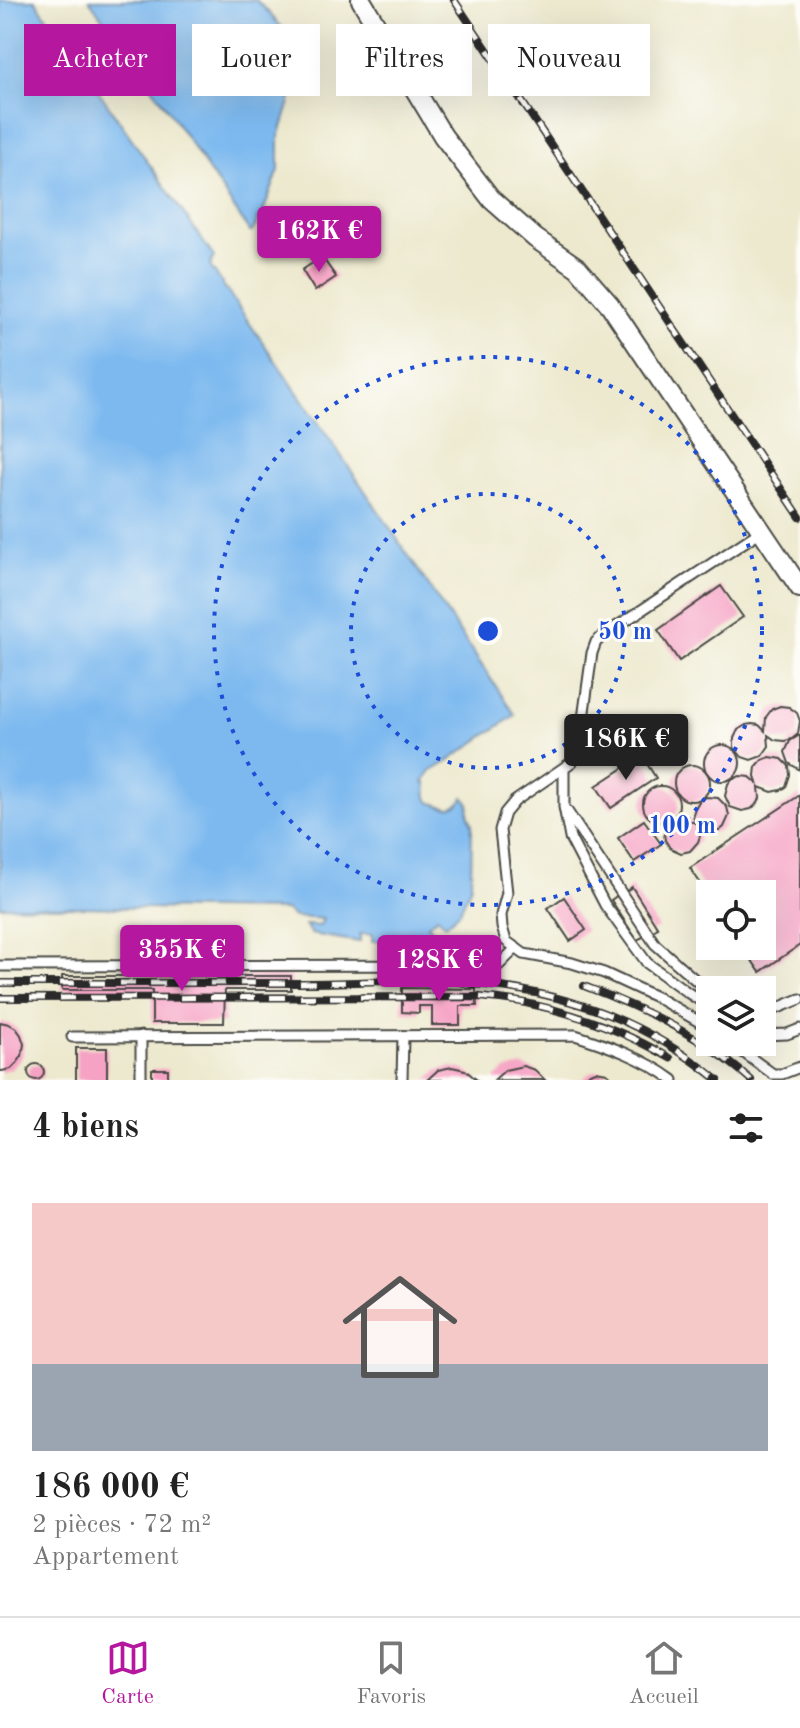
<!DOCTYPE html>
<html lang="fr">
<head>
<meta charset="utf-8">
<style>
	body { margin:0; font-family:"Old Standard TT",serif; background:#f2f2f2; color:#222; height:100vh; display:flex; flex-direction:column; font-size:30px; white-space:nowrap }
	* { box-sizing:border-box; margin:0 }
	p { font-size:26px; color:#767676 }
	.icon { flex:none; width:44px; height:44px; fill:none; stroke:currentColor; stroke-width:2; stroke-linecap:round; stroke-linejoin:round }
	.map { position:relative; height:1080px; overflow:hidden }
	.sheet { display:flex; flex-direction:column; background:#fff; flex:1 }
	.sheet>* { flex:none }
	.hud { position:absolute; left:24px; top:24px; width:752px; height:72px; display:flex; gap:16px }
	.buttons { position:absolute; left:696px; top:880px; display:grid; gap:16px }
	.buttons a { display:grid; place-items:center; width:80px; height:80px; border-radius:0px; background:#fff; box-shadow:0 8px 32px #0002; font-size:40px }
	.price { position:absolute; translate:-50% -68px; padding:0 18px; border-radius:8px; background:#b5179e; color:#fff; font-size:26px; line-height:52px; filter:drop-shadow(0 2px 4px #0008) }
	.price::after { content:''; position:absolute; left:50%; top:48px; width:24px; height:18px; margin-left:-12px; background:inherit; clip-path:polygon(0 0,100% 0,50% 100%) }
	.price.current { background:#222; color:#fff }
	ul { padding:0; list-style:none }
	li { display:grid; align-content:center; gap:16px; height:424px; padding:0 32px }
	li+li { border-top:2px solid #e0e0e0 }
	li span { display:grid; place-items:center; height:248px; border-radius:0px; color:#555 }
	li>.icon { margin-inline-start:auto }
	span .icon { width:144px; height:144px; fill:#fffc; stroke-width:1 }
	li b { font-size:34px }
	h2 { display:flex; justify-content:space-between; align-items:center; height:96px; padding:0 32px; font-size:34px }
	.chip { padding:0 28px; border-radius:0px; background:#fff; box-shadow:0 8px 32px #0002; font-size:28px; line-height:72px }
	.chip.current { background:#b5179e; color:#fff }
	.tabs { display:flex; justify-content:space-around; align-items:center; height:112px; border-top:2px solid #e0e0e0; background:#fff; font-size:22px; color:#767676 }
	.tabs a { display:grid; justify-items:center; gap:4px }
	.tabs .current { color:#b5179e }
	.map>svg:first-child { display:block }
	.water { fill:#7db9ef; stroke:#54728d; stroke-width:2 }
	.building { fill:#f6a2c4 }
	.lines { fill:none; stroke-linecap:round; stroke-linejoin:round }
	.service-casing { stroke:#484844; stroke-width:13 }
	.minor-casing { stroke:#484844; stroke-width:22 }
	.service { stroke:#fff; stroke-width:9 }
	.minor { stroke:#fff; stroke-width:18 }
	.rail-casing { stroke:#2b2b2b; stroke-width:8 }
	.rail { stroke:#fdfcf7; stroke-width:5; stroke-dasharray:15; stroke-linecap:butt }
	.ring { fill:none; stroke:#1d4ed8; stroke-width:4; stroke-dasharray:4 8 }
	.centre { fill:#1d4ed8; stroke:#fdfcf7; stroke-width:4 }
	.ring-label { font-size:24px; text-anchor:middle; font-weight:bold; fill:#1d4ed8; stroke:#fdfcf7; stroke-width:6; stroke-linejoin:round; paint-order:stroke }
</style>
</head>
<body>
<div class="map">
<svg width="800" height="1080" viewBox="0 0 800 1080">
	<rect width="100%" height="100%" fill="#fdfcf7"/>
	<filter id="ink" filterUnits="userSpaceOnUse"><feTurbulence type="fractalNoise" baseFrequency=".0125" numOctaves="2"/><feDisplacementMap in="SourceGraphic" scale="16" xChannelSelector="R" yChannelSelector="G"/><feConvolveMatrix kernelMatrix="1 2 1 2 8 2 1 2 1" color-interpolation-filters="sRGB"/></filter>
	<filter id="wash" filterUnits="userSpaceOnUse"><feTurbulence type="fractalNoise" baseFrequency=".006" numOctaves="4" result="noise"/><feDisplacementMap in="SourceGraphic" scale="32" xChannelSelector="R" yChannelSelector="G"/><feGaussianBlur stdDeviation="1.8" result="paint"/><feColorMatrix in="noise" values="0 0 0 0 0 0 0 0 0 0 0 0 0 0 0 0 0 1.4 0 .05"/><feComposite in="paint" operator="in"/></filter>
	<g filter="url(#wash)">
		<rect width="100%" height="100%" fill="#ede9cf"/>
		<g class="water">
			<path d="M0,0H35L214,257L210,266L355,476L515,715L447,762L430,772L424,783H426C427,788 426,792 427,797C429,804 431,802 436,804C448,809 457,809 464,797L469,804L468,813L472,824L471,885L460,911L446,925L437,917L428,925L435,932C416,944 393,941 372,941V934H360V942L311,934L305,925L320,926L323,919L294,917L285,910L0,906Z"/>
			<path d="M89,0H256C274,16 286,35 304,51L293,59L301,69L310,62L309,68L299,79L291,99L279,137V170L263,212L252,232H250L160,98Z"/>
		</g>
		<g id="blocks">
			<g class="building">
				<path d="M559,44L573,63L533,89L520,70Z"/>
				<path d="M322,257L336,277L315,291L302,270Z"/>
				<path d="M721,586L743,617L679,661L658,630Z"/>
				<path d="M780,706L789,707L797,713L800,721L798,734L792,739L785,741L775,740L768,735L769,746L762,756L751,760L742,757L734,747V738L738,730L746,725L752,724L759,725L765,731L766,717L772,709Z"/>
				<path d="M800,735V770L789,763L785,752L790,741Z"/>
				<circle cx="722" cy="763" r="18"/>
				<path d="M642,756L656,778L611,808L596,786Z"/>
				<path d="M770,757L782,759L789,766L790,775L786,787L781,790L772,792L759,787L760,798L758,803L751,809L742,811L730,807L725,796L728,784L732,779L740,776L750,777L757,783L755,776L756,767L762,760Z"/>
				<circle cx="692" cy="783" r="18"/>
				<circle cx="661" cy="804" r="18"/>
				<path d="M800,795V945L760,972L742,946H762V894H710V897L690,868Z"/>
				<path d="M706,797L718,798L727,807L729,816L724,827L719,831L710,833L704,831L698,827L700,836L698,842L690,851L681,853L670,848L665,840L664,834L669,823L674,819L683,817L695,823L693,814L695,808L700,800Z"/>
				<path d="M644,820L661,844L634,862L618,838Z"/>
				<path d="M632,887L658,928L651,932L625,892Z"/>
				<path d="M618,895L645,936L637,940L611,900Z"/>
				<path d="M564,897L586,930L570,941L548,908Z"/>
				<path d="M62,976H291V990H225L224,1023H152V990H62Z"/>
				<path d="M402,988L476,989L477,1006H460V1025H432V1006H419V1013L402,1012Z"/>
				<path d="M0,1022L9,1024L16,1028L21,1035L24,1044L22,1056L17,1063L11,1069L2,1071H0Z"/>
				<rect x="76" y="1048" width="31" height="32"/>
				<circle cx="36" cy="1072" r="8"/>
				<path d="M523,1066L535,1070L545,1080H494L505,1070Z"/>
				<path d="M452,1067L465,1070L477,1080H427L438,1070Z"/>
				<rect x="152" y="1069" width="16" height="11"/>
				<path d="M596,1071L607,1073L615,1080H582L590,1073Z"/>
			</g>
		</g>
	</g>
	<g filter="url(#ink)">
		<use href="#blocks" fill-opacity="0" stroke="#484844" stroke-width="2"/>
		<g class="lines">
			<defs>
				<g id="service">
					<path d="M564,768V807L570,838L605,905L647,963L687,992L710,1007"/>
					<path d="M567,811L655,944L700,984L711,990"/>
					<path d="M0,966L499,965L516,948"/>
					<path d="M762,1009L773,1010L800,999"/>
					<path d="M710,1028L658,998L604,973L572,963L524,954L506,941L502,927L501,915L507,893L500,830L505,813L515,801L572,762L579,748L592,653L596,642L604,635L761,531"/>
					<path d="M762,1035L787,1034L800,1029"/>
					<path d="M72,1037L575,1035C609,1046 644,1058 673,1080"/>
					<path d="M729,1042L773,1074H782L800,1067"/>
					<path d="M141,1080V1036"/>
					<path d="M402,1080L403,1036"/>
				</g>
				<path id="minor" d="M361,0L443,136L492,200L535,238L578,268L610,305L800,588"/>
			</defs>
			<use href="#service" class="service-casing"/>
			<use href="#minor" class="minor-casing"/>
			<use href="#service" class="service"/>
			<use href="#minor" class="minor"/>
			<defs>
				<g id="rail">
					<path d="M454,0L800,517"/>
					<path d="M0,983C97,983 194,983 292,983C342,983 393,980 444,981C458,981 472,984 486,985C575,995 649,1024 718,1080"/>
					<path d="M584,986C643,1008 704,1037 751,1080"/>
					<path d="M0,998L480,997C497,999 514,1000 530,1004C578,1014 628,1033 670,1058"/>
				</g>
			</defs>
			<use href="#rail" class="rail-casing"/>
			<use href="#rail" class="rail"/>
		</g>
	</g>
	<g class="ring">
		<circle cx="488" cy="631" r="137"/>
		<circle cx="488" cy="631" r="274"/>
	</g>
	<circle cx="488" cy="631" r="12" class="centre"/>
	<g class="ring-label">
		<text x="625" y="639">50 m</text>
		<text x="682" y="833">100 m</text>
	</g>
</svg>
<div class="buttons">
<a><svg class="icon" aria-label="locate" viewBox="0 0 24 24"><circle cx="12" cy="12" r="6"/><path d="M12 2v4M12 18v4M2 12h4M18 12h4"/></svg></a>
<a><svg class="icon" aria-label="layers" viewBox="0 0 24 24"><path d="M12 4l9 5-9 5-9-5zM3 14l9 5 9-5"/></svg></a>
</div>
<b class="price" style="left:319px;top:274px">162K €</b>
<b class="price current" style="left:626px;top:782px">186K €</b>
<b class="price" style="left:182px;top:993px">355K €</b>
<b class="price" style="left:439px;top:1003px">128K €</b>
<div class="hud">
<a class="chip current">Acheter</a>
<a class="chip">Louer</a>
<a class="chip">Filtres</a>
<a class="chip">Nouveau</a>
</div>
</div>
<section class="sheet">
<h2>4 biens<svg class="icon" aria-label="filters" viewBox="0 0 24 24"><path d="M4 7h16M4 17h16"/><circle cx="9" cy="7" r="2"/><circle cx="15" cy="17" r="2"/></svg></h2>
<ul>
<li><span style="background:linear-gradient(#f6c9c9 65%,#9aa5b1 0)"><svg class="icon" aria-label="home" viewBox="0 0 24 24"><path d="M3 11l9-7 9 7M6 9v11h12V9"/></svg></span><div><b>186 000 €</b><p>2 pièces · 72 m²</p><p>Appartement</p></div></li>
</ul>
</section>
<nav class="tabs">
<a class="current"><svg class="icon" aria-label="map" viewBox="0 0 24 24"><path d="M3 6l6-2 6 2 6-2v14l-6 2-6-2-6 2zM9 4v14M15 6v14"/></svg>Carte</a>
<a><svg class="icon" aria-label="saved" viewBox="0 0 24 24"><path d="M7 4h10v16l-5-4-5 4z"/></svg>Favoris</a>
<a><svg class="icon" aria-label="home" viewBox="0 0 24 24"><path d="M3 11l9-7 9 7M6 9v11h12V9"/></svg>Accueil</a>
</nav>
</body>
</html>
